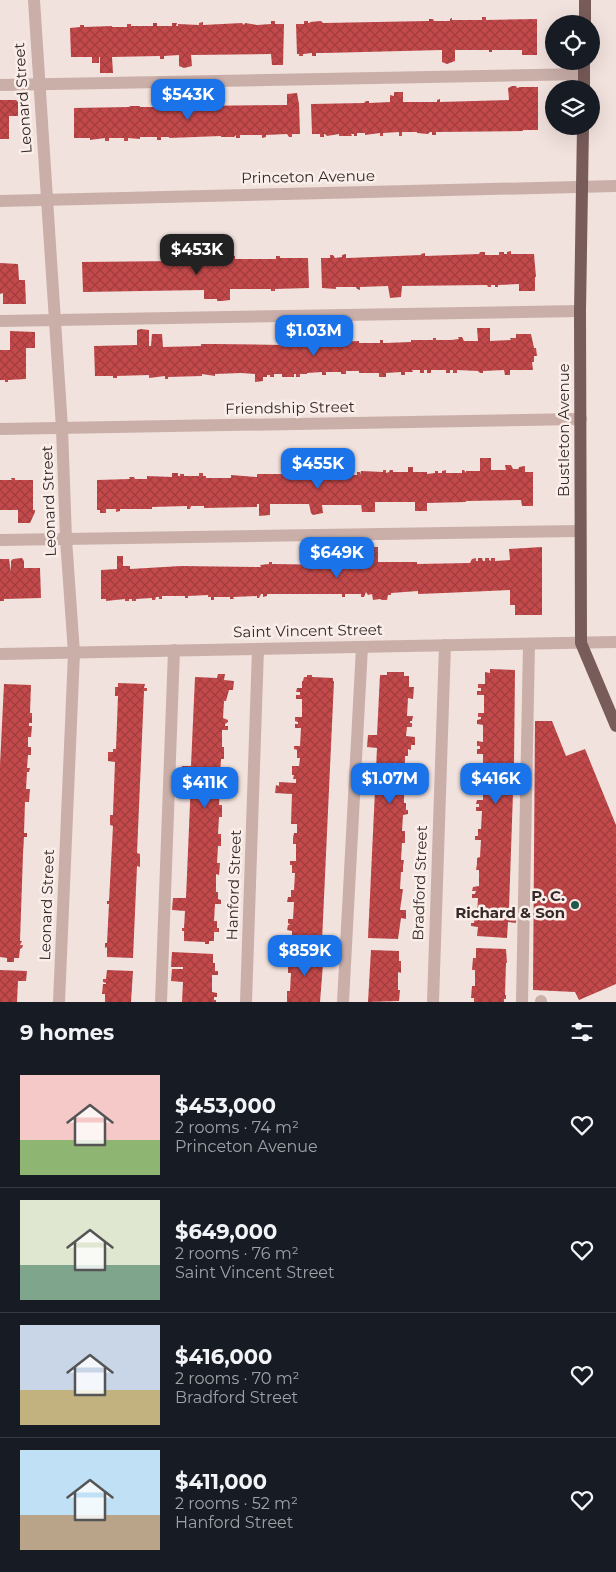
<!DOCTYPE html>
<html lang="en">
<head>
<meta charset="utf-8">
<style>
	body { margin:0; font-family:Montserrat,sans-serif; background:#20242c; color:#f1f3f6; height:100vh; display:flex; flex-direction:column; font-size:19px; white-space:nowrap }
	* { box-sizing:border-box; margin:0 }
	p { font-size:16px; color:#9ea1a6 }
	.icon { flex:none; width:28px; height:28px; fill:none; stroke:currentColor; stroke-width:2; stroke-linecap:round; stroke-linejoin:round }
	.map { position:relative; height:1002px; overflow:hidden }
	.panel { display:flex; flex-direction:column; background:#171b24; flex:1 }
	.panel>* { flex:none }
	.controls { position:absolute; left:545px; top:15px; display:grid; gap:10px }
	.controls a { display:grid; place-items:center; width:55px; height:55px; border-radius:50%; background:#171b24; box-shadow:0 5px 20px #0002; font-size:25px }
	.price { position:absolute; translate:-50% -42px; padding:0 11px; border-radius:10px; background:#1a73e8; color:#fff; font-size:16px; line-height:32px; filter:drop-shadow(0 1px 2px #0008) }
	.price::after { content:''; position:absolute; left:50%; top:30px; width:15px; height:11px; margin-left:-8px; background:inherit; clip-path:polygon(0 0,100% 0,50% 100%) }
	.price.active { background:#222; color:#fff }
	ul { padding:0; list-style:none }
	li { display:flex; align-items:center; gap:15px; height:125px; padding:0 20px }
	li+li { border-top:1px solid #363941 }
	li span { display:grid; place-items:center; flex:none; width:140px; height:100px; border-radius:0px; color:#555 }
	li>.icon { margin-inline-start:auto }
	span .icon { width:60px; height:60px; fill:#fffc; stroke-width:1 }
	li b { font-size:21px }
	h2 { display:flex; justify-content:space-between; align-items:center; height:60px; padding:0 20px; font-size:21px }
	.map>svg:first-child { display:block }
	.building { fill:url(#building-cross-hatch) }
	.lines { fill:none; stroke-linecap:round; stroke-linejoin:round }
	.minor { stroke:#caafa9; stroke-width:12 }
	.major { stroke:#785c5a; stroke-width:12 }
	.poi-dot { fill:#1f584d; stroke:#f9eee9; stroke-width:2 }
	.labels { text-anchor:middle; stroke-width:5; stroke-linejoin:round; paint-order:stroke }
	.street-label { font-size:15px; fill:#372928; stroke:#f9eee9 }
	.poi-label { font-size:15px; font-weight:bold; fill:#372928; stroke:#f9eee9; text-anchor:end }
</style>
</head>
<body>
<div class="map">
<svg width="616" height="1002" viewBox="0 0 616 1002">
	<defs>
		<pattern id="building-cross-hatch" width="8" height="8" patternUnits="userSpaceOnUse" patternTransform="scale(1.25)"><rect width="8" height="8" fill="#c4494b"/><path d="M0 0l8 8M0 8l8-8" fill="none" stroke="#a03d3e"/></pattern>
	</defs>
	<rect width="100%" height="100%" fill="#f2e2dd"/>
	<g class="building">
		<path d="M482,17H486V20L537,19V55H522V50H492V52H489V50H455V61L447,64L442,62V50L324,53H316V56H312V53L303,54V56H299V54H297L296,24H304V21H308V23H310V22L321,21L323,23L429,21V19H433L434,21H450V19L452,18V20H482Z"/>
		<path d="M271,21H275V24H284L283,65H272L271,54L191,55L192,66L184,68L179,66V55L164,56V59H160V56L112,57L113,73H100V57H99V63H92V57H71L70,28L80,27V25H84V27L112,26V27H127V24H131V26H153V23H157V26H172V23H177L176,26H178V24L199,25V23L203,22V25L242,23L244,25L245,23L257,25L271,24Z"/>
		<path d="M512,86H516L517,88L520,87H538V130H523V131L436,132V135H432V132H430L428,134L417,133V132H402V136H399V132L383,133V136H380V133L365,135V133H357V136H354V134H351L352,136H339V134L327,136L325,134H324V137H320V134H312L311,104L364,103L366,101H369V103L390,102V95L394,96V92H403V102H437V100L440,99V102L509,100L508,88Z"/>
		<path d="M297,93L299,104L300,134H292V137H289L287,134L266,135V137L262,138V135H240V138H236V135L234,137H221V136L169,138V137H161V140H157V137H140V139L128,138V141H124V138H109V141H105V138L90,140V138H74V108L129,107L130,106H140V107H171V104H174V107H181L189,106V104H192V106L287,105V94Z"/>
		<path d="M0,100H16L18,102V116H9V139H0Z"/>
		<path d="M511,251V254H534L536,277H535V291H519V284L498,285V287H495V285H491V287H488L487,285L402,286L401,297L390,298L388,286L360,287V290L357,289L356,287H336V289L322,288L321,258H330V255H333L335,258L342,257V255L346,254V258H348L421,255V254L425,253V256L479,254L480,252H485V255H499V252H504V254H507V252Z"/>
		<path d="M231,256H235V259H276V256H280V258H308L309,288L275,289V291H271V289H230V300L222,301H217V299H204V290L83,292L82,262L178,261V258H183V260H197V257H201V260L216,258L224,259H231Z"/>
		<path d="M0,263L18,264L19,280H25L26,304H3V293L0,294Z"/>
		<path d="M477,328H490V341L511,340L510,338H516V334H531L534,348H536L537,356H534V362H532L533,370H510V375H505L504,370L483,371V373H480L478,371L457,370V373H453V370H450V373H446V370H431V373H427V370H424V373H420V370H412L413,372H405V375H401V372L386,373V377H379V373H359V371H346V374H341V372H326V375H322V372L307,373V374H300V377H296V374H294V377H282V374H274V377H270V375H267V377H263V381L255,382V374L241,373L215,374V376L202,374V376L168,377V379H165V376L149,378V375L117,376V378H113V376H95L94,346L137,345V330L141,329L149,330V346H151L152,334H162L163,347L201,346V344H214L282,345V342H286V345L306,344V342H328V340H331V342L338,340V342L359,341V343H380V340H383V343H385L411,342V340H433V338H436V340H451L459,339L458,337H462L464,341H478Z"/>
		<path d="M10,331L35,332V348H26V379L8,380V382H5V380H0V350H10Z"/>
		<path d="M480,458H491V470H506L505,465H511L513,469H518V470L519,467L525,466V472H533V506H522L521,500L466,501V502L427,503V511H415V502H375V512H362L361,503V505H322L323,513L313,515L311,513L309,504H270V515L259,516V504H257V507L204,508V506H191L190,509H187V506L152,507V509H120V511L116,512V509H106V513H100V510H97V480L130,479L129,477H134L135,479H147V476L172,477V473H178V476H180V474H184V476H199V473H203V476H206V478H231V475L257,477V474H304V471H308L309,476L311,475V473H315V475H357V472H360V475L361,471L383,472V470H386V473L389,472L390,470H393V472H408V467H413V472H427V474L435,473V471H438V473H442V471L446,470V473H462V470H464L466,473V471H480Z"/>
		<path d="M11,478H15V480H33V510H35V512L30,523H18V510H0V480H12Z"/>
		<path d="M365,547H378V562H417V564L470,563L472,559L476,558V561H478V558H482L483,561H485V558H489V560L491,561V558H495V561L510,560L509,549L542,547V615H515V605H510V590L444,593L418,594V591L391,593V595H388L387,600H382L380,599L373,600L372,594L368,595L366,592L364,597H361V594H345V597H342V594H267V596L263,597V594H261L259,598H257V596L233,597L234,599H230V597H214V600H211V597H208V595L188,596V598H185V596H162V599H159V597H156L155,600H152V598L136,599V601H132V599H129V601H125V599L106,601V599H101V570L117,569V556H123V566H130V569L181,566L261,567L260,565L269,564V562H272V564L339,565V555H352V565H366Z"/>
		<path d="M22,558L24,561V568H40L41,598L4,599V601H0V559H9L11,572V561L13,559Z"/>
		<path d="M490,669L515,670L514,764L509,908H516V923L508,922L507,938L477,936L478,927L471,926V923H474L475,916H477L478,898H472V894H475L476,891H472L473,887L479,886V870H476L477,864V858L480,857L481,840H475V836H478V829H481L482,811H476V807H479V804H476L477,800H483V782H476L477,777H480V775H477V771H483V754H477V749H480V746H477V741L483,742V725L477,724V720L481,719V717H478V713H484V695H477V691H481V688H478V684H485V672L490,673Z"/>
		<path d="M387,672H404V676H409V687H414L413,699L408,698L407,716H413L412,721H410V723H412V727H407L406,736L415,737V745H411V750L408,749V756H405V774H410V779H407V781H410L409,785H404V803H406V810H408V814L403,815L402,831H405V843H402L401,860H404L403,866V872H401L400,889H403L400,910H406V919L401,918L398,939L368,938L377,748L367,747L368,735H377L380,675H387Z"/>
		<path d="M218,674H225L224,680L234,681L233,690H229L226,701H224L223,718L228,720V722L225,724V726H228V730H222V747H224V759H221L220,777H226L225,781H223V784H225V788H220L219,805H222V817H219L218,834H221V846H218L217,863H220L219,875L216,874V892H218V899L221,900V904H215L214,921H217V928H219V932H214V941H209V944H205V942L184,941V931H182V928H184L185,911L172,910L173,898H186L191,780H181L182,766H191L195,677L217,678Z"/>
		<path d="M307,675H312V677L333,678V681H334L322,941L292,940V931L287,930L288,925H290L288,923V919H293L294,902H287L288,897H291V890H294L295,873H292V865H290V861H296V844H293V838L294,833H297V824H291L292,794L275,793L276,785L279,786V782L296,783V779H293L294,775H292V766H299L300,758H297V750L294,749V746H300L301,728H295V724H298V722L295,721V717H302V699H296V695H300V692H296L297,688H302V681H303L304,677H307Z"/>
		<path d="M118,683L145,684L144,688H147V691H144L137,853L140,854V867L137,866L133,958L107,957V947L105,948V943H107L109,904H107V901H109L113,826L110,825V815H113V813L115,762L108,761V752H113V749H116L118,696H115V687H118Z"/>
		<path d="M4,684L31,685L30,713H32V723H29V726H32L31,737H28V747H31V755H28L27,768H30L29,772H27L26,789H30L29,802H25L24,833H27V837H24L23,854L20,941H22L20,945H23L22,948L20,949L19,958H14V962H7V958L0,957V765Z"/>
		<path d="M535,721H552L566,756L585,749L616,825V984L579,1000L575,992L533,990Z"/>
		<path d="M476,948L506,949L507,963H506L505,995H506V999H504V1002H474V998H471L472,986H475V970H472L473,958H476Z"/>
		<path d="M371,950L399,951V961H401V973L398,972V990H400L399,1001L368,1002Z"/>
		<path d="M172,952L213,954V963H215V971H218V975H212V992L217,993V997H214V1000H216V1002H182L183,982L171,981L172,969H183V967H171Z"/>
		<path d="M292,952L322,953L321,964H323L320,1002H287V991H290L291,973H288V966H285V962H291Z"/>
		<path d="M0,970L27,971L26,981H18L17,1002H0Z"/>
		<path d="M107,970L133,971L131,1002H105V994H102L103,984H106V983L103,982V979H106Z"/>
	</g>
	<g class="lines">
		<g class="minor">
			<path d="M34,0L62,428L66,539L74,653L59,1002"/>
			<path d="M0,85L584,74"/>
			<path d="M0,201L616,186"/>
			<path d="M0,321L580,311"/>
			<path d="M0,429L581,419"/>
			<path d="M0,540L580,531"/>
			<path d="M0,654L616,642"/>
			<path d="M541,1001V1002"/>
			<path d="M161,1002L174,650"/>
			<path d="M246,1002L258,649"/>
			<path d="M343,1002L362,647"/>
			<path d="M433,1002L445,645"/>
			<path d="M522,1002L529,644"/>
		</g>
		<g class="major">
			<path d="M585,24V0"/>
			<path d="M584,89V61"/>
			<path d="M583,126L580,311L581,643L616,726"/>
		</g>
	</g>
	<circle class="poi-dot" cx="575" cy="905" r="5"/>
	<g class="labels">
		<g class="street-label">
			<text transform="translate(23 98) rotate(-94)" y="5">Leonard Street</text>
			<text transform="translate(308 177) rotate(-1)" y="5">Princeton Avenue</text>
			<text transform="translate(290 408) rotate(-1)" y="5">Friendship Street</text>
			<text transform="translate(564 430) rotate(-90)" y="5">Bustleton Avenue</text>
			<text transform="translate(49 501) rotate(-92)" y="5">Leonard Street</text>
			<text transform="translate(308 631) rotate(-1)" y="5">Saint Vincent Street</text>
			<text transform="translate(420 883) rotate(-88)" y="5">Bradford Street</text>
			<text transform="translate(234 885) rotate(-88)" y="5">Hanford Street</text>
			<text transform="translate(47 905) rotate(-88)" y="5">Leonard Street</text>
		</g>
		<g class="poi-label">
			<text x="565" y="901">P. C.<tspan x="565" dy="17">Richard &amp; Son</tspan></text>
		</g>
	</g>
</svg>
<div class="controls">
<a><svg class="icon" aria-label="locate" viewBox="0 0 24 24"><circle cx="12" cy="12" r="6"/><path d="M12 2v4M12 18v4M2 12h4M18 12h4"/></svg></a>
<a><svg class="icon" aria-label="layers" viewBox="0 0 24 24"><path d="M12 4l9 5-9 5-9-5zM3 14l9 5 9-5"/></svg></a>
</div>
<b class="price" style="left:188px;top:121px">$543K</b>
<b class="price active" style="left:197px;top:276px">$453K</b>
<b class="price" style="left:314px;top:357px">$1.03M</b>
<b class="price" style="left:318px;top:490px">$455K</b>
<b class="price" style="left:337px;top:579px">$649K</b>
<b class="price" style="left:390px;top:805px">$1.07M</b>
<b class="price" style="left:496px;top:805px">$416K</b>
<b class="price" style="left:205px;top:809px">$411K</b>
<b class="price" style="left:305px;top:977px">$859K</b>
</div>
<section class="panel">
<h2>9 homes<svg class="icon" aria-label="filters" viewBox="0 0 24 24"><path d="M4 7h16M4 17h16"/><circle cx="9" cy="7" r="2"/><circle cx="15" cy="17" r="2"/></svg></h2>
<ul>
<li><span style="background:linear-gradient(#f6c9c9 65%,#8fb573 0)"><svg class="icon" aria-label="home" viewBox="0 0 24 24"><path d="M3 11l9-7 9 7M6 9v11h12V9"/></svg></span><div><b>$453,000</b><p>2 rooms · 74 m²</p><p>Princeton Avenue</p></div><svg class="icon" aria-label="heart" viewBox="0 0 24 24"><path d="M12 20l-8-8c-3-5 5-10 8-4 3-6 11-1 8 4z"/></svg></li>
<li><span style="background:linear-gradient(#dfe7d0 65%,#7fa58c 0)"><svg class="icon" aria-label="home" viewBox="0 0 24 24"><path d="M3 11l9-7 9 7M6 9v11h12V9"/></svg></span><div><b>$649,000</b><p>2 rooms · 76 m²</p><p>Saint Vincent Street</p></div><svg class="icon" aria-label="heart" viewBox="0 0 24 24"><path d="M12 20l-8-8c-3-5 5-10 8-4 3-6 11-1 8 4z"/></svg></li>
<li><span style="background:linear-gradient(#c9d6e8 65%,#c2b280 0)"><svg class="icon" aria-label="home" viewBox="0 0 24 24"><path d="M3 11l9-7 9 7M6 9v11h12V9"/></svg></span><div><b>$416,000</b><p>2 rooms · 70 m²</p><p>Bradford Street</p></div><svg class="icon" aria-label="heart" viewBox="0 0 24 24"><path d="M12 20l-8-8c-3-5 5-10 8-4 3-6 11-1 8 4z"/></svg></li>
<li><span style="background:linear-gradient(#bfe0f5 65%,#b9a48a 0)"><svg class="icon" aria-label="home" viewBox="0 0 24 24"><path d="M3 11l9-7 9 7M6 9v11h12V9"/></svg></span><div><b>$411,000</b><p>2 rooms · 52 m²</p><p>Hanford Street</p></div><svg class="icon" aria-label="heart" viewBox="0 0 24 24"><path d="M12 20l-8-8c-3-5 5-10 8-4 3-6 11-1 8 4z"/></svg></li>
</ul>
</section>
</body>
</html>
